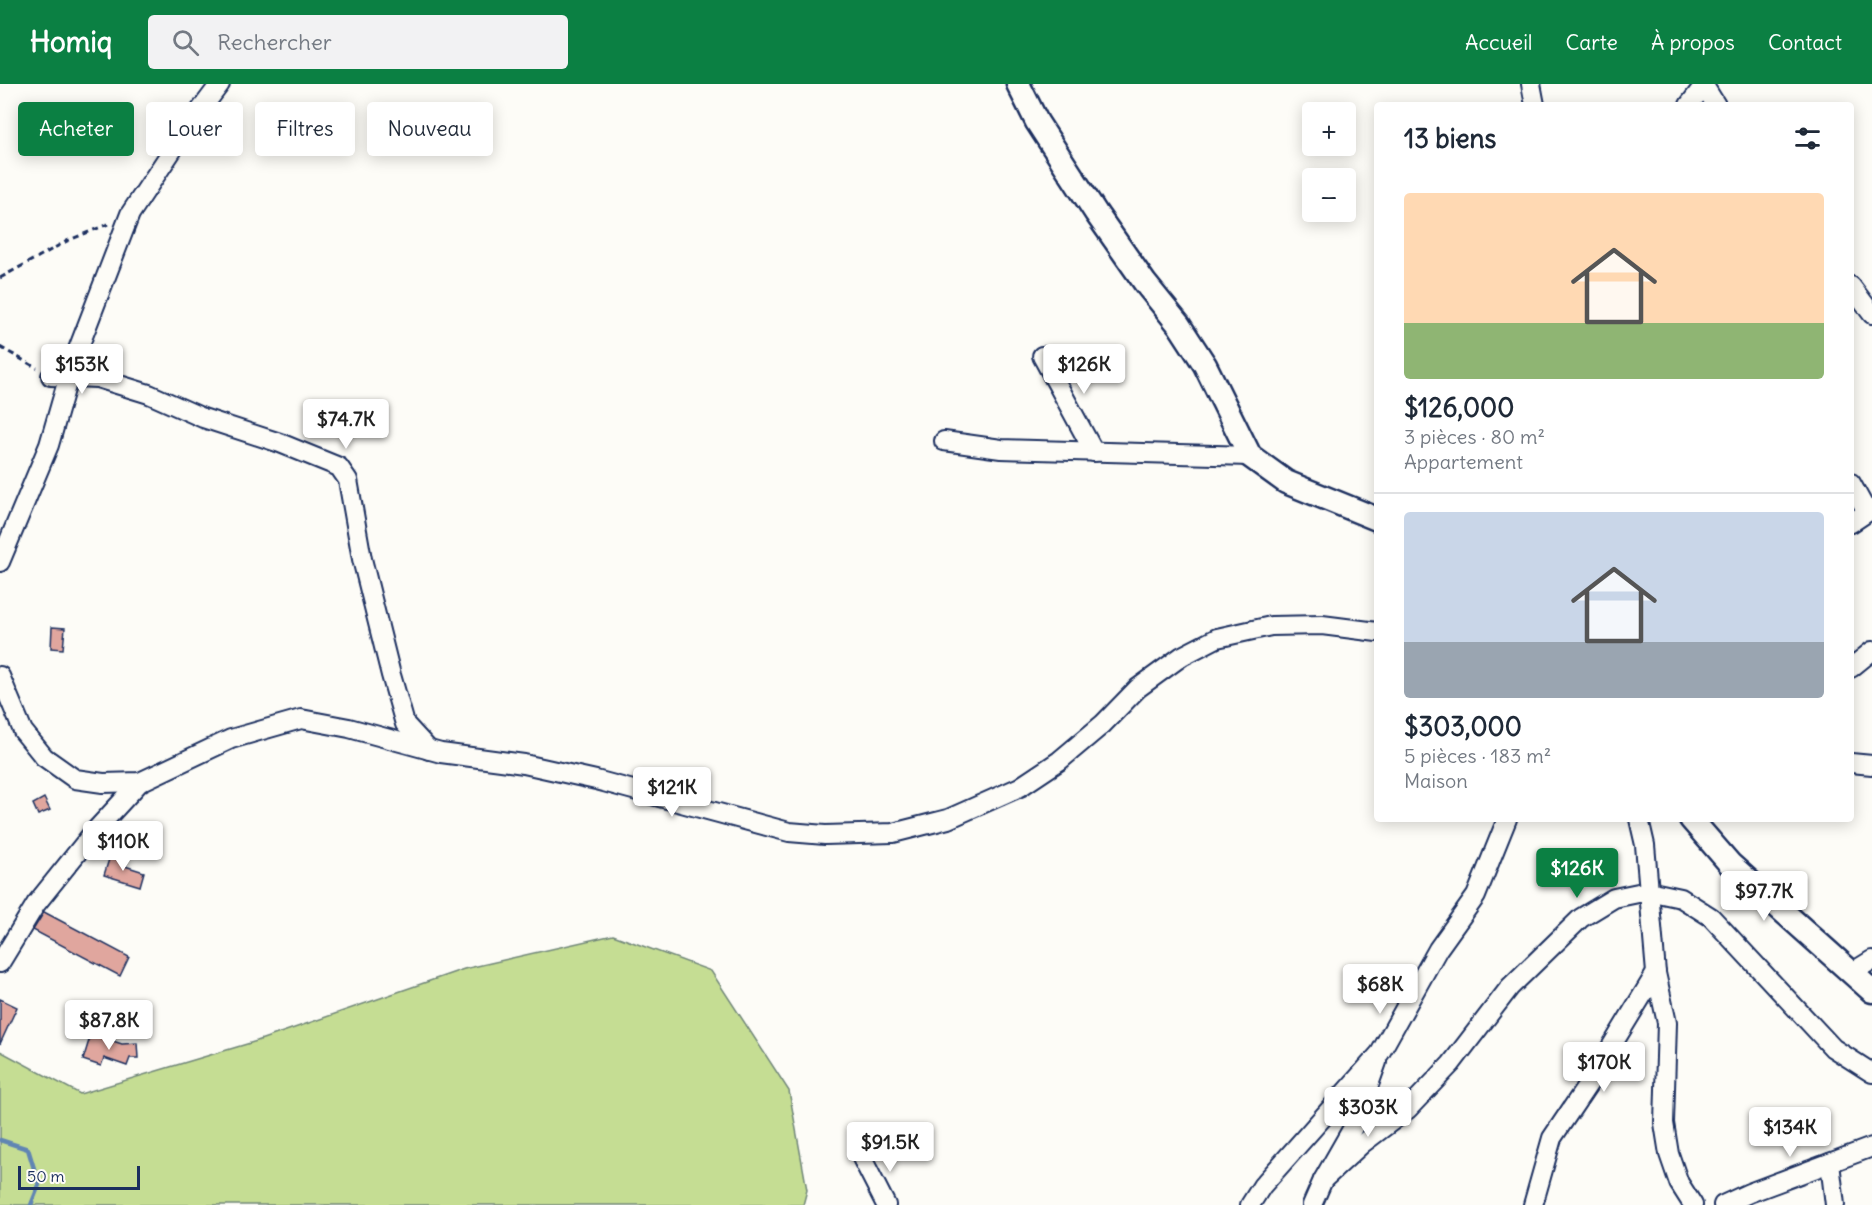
<!DOCTYPE html>
<html lang="fr">
<head>
<meta charset="utf-8">
<style>
	body { margin:0; font-family:Delius,sans-serif; background:#f2f2f3; color:#1f2937; height:100vh; display:flex; flex-direction:column; font-size:22px; white-space:nowrap }
	* { box-sizing:border-box; margin:0 }
	p { font-size:20px; color:#747a83 }
	.icon { flex:none; width:33px; height:33px; fill:none; stroke:currentColor; stroke-width:2; stroke-linecap:round; stroke-linejoin:round }
	.map { position:relative; flex:1; overflow:hidden }
	.details { position:absolute; left:1374px; top:18px; width:480px; height:720px; display:flex; flex-direction:column; background:#fff; border-radius:6px; box-shadow:0 3px 15px #0003 }
	.details>* { flex:none }
	.banner { position:absolute; left:18px; top:18px; width:570px; height:54px; display:flex; gap:12px }
	.fabs { position:absolute; left:1302px; top:18px; display:grid; gap:12px }
	.fabs a { display:grid; place-items:center; width:54px; height:54px; border-radius:6px; background:#fff; box-shadow:0 3px 15px #0003; font-size:30px }
	.scale { position:absolute; left:18px; bottom:15px; width:122px; box-sizing:border-box; padding-left:6px; border:3px solid #1b2f5e; border-top:0; font-size:16px; line-height:21px; white-space:nowrap; color:#1b2f5e; -webkit-text-stroke:4px #fdfcf7; paint-order:stroke }
	.price { position:absolute; translate:-50% -51px; padding:0 14px; border-radius:6px; background:#fff; color:#222; font-size:20px; line-height:39px; filter:drop-shadow(0 2px 3px #0008) }
	.price::after { content:''; position:absolute; left:50%; top:36px; width:18px; height:14px; margin-left:-9px; background:inherit; clip-path:polygon(0 0,100% 0,50% 100%) }
	.price.selected { background:#0b8043; color:#fff }
	ul { padding:0; list-style:none }
	li { display:grid; align-content:center; gap:12px; height:318px; padding:0 30px }
	li+li { border-top:2px solid #e0e1e3 }
	li span { display:grid; place-items:center; height:186px; border-radius:6px; color:#555 }
	li>.icon { margin-inline-start:auto }
	span .icon { width:108px; height:108px; fill:#fffc; stroke-width:1 }
	li b { font-size:26px }
	h2 { display:flex; justify-content:space-between; align-items:center; height:72px; padding:0 30px; font-size:26px }
	.pill { padding:0 21px; border-radius:6px; background:#fff; box-shadow:0 3px 15px #0003; font-size:21px; line-height:54px }
	.pill.selected { background:#0b8043; color:#fff }
	header { display:flex; align-items:center; gap:36px; box-sizing:border-box; height:84px; padding:0 30px; background:#0b8043; color:#fff }
	header strong { font-size:28px }
	nav { display:flex; gap:33px; margin-inline-start:auto; font-size:21px }
	.search { width:420px; height:54px; background:#f2f2f3; display:flex; align-items:center; gap:15px; box-sizing:border-box; padding:0 21px; border-radius:6px; color:#747a83; font-size:22px }
	.map>svg:first-child { display:block }
	.green { fill:#c5dd93; stroke:#708678; stroke-width:1.5 }
	.lines { fill:none; stroke-linecap:round; stroke-linejoin:round }
	.stream { stroke:#6185b3; stroke-width:4.5 }
	.building { fill:#e0a69e; stroke:#1b2f5e; stroke-width:1.5 }
	.minor-casing { stroke:#1b2f5e; stroke-width:22 }
	.tertiary-casing { stroke:#1b2f5e; stroke-width:27 }
	.path { stroke:#1b2f5e; stroke-width:3; stroke-dasharray:6 4.5; stroke-linecap:butt }
	.minor { stroke:#fdfcf7; stroke-width:18 }
	.tertiary { stroke:#fdfcf7; stroke-width:22 }
</style>
</head>
<body>
<header>
<strong>Homiq</strong>
<div class="search"><svg class="icon" aria-label="search" viewBox="0 0 24 24"><circle cx="10" cy="10" r="6"/><path d="M15 15l6 6"/></svg>Rechercher</div>
<nav><a>Accueil</a><a>Carte</a><a>À propos</a><a>Contact</a></nav>
</header>
<div class="map">
<svg width="1872" height="1121" viewBox="0 0 1872 1121">
	<rect width="100%" height="100%" fill="#fdfcf7"/>
	<filter id="ink" filterUnits="userSpaceOnUse"><feTurbulence type="fractalNoise" baseFrequency=".0167" numOctaves="2"/><feDisplacementMap in="SourceGraphic" scale="12" xChannelSelector="R" yChannelSelector="G"/><feConvolveMatrix kernelMatrix="1 2 1 2 8 2 1 2 1" color-interpolation-filters="sRGB"/></filter>
	<g filter="url(#ink)">
		<path class="green" d="M613,851L711,887L789,1007L807,1106L803,1121H0V967L80,1010L257,957L464,885Z"/>
		<g class="lines">
			<path class="stream" d="M0,1056L28,1065L39,1101L31,1121"/>
		</g>
		<g class="building">
			<path d="M52,543L65,544L63,565L51,564Z"/>
			<path d="M44,714L50,726L38,731L33,720Z"/>
			<path d="M110,772L127,778L125,782L144,788L140,802L104,791Z"/>
			<path d="M44,828L129,873L120,892L33,846Z"/>
			<path d="M0,915L17,923L0,960Z"/>
			<path d="M91,950L122,960L137,959L138,974H130L127,982L104,974L101,982L83,976Z"/>
		</g>
		<g class="lines">
			<defs>
				<g id="minor">
					<path d="M1531,0L1535,21"/>
					<path d="M1703,0L1716,21"/>
					<path d="M1689,21L1705,0"/>
					<path d="M1851,202L1872,230"/>
					<path d="M1042,272L1094,368"/>
					<path d="M51,292L97,294L149,310L203,334L280,359L339,383L348,396L362,475L391,591L405,640L429,666"/>
					<path d="M944,357L1001,365L1250,372"/>
					<path d="M1851,399L1867,428"/>
					<path d="M1851,439L1872,425"/>
					<path d="M0,478L49,361L72,281L130,130L187,44L220,0"/>
					<path d="M1851,584L1872,567"/>
					<path d="M0,592L23,647L44,673L75,695L103,699L140,698L231,655L301,635L349,644L441,669L524,680L596,696L789,748L825,751L893,749L948,735L1020,703L1059,677L1103,640L1138,604L1182,572L1217,554L1271,542L1322,541L1377,548"/>
					<path d="M1851,679L1872,681"/>
					<path d="M1639,735L1645,761L1656,889L1667,939L1664,1039L1669,1070L1679,1099L1693,1121"/>
					<path d="M0,879L36,820L93,749L140,698"/>
					<path d="M1851,889L1872,876"/>
					<path d="M862,1074L886,1121"/>
					<path d="M1830,1079L1835,1121"/>
					<path d="M1323,1096L1363,1059L1408,1025L1451,980L1510,903L1581,834L1614,814L1648,807L1681,814L1711,833L1833,964L1872,989"/>
					<path d="M1250,1121L1262,1102L1380,969L1438,865L1476,812L1507,735"/>
					<path d="M1312,1121L1323,1096L1355,1040L1377,978"/>
					<path d="M1533,1121L1552,1054L1589,999L1656,889"/>
					<path d="M1723,1121L1749,1109L1872,1063"/>
				</g>
				<g id="tertiary">
					<path d="M1018,0L1037,38L1096,129L1145,199L1179,241L1205,281L1250,372L1286,398L1377,435"/>
					<path d="M1691,735L1730,780L1872,907"/>
				</g>
			</defs>
			<use href="#minor" class="minor-casing"/>
			<use href="#tertiary" class="tertiary-casing"/>
			<g class="path">
				<path d="M0,194L67,157L108,140"/>
				<path d="M0,263L37,284"/>
			</g>
			<use href="#minor" class="minor"/>
			<use href="#tertiary" class="tertiary"/>
		</g>
	</g>
</svg>
<div class="fabs">
<a>+</a>
<a>−</a>
</div>
<div class="scale">50 m</div>
<b class="price" style="left:82px;top:311px">$153K</b>
<b class="price" style="left:1084px;top:311px">$126K</b>
<b class="price" style="left:346px;top:366px">$74.7K</b>
<b class="price" style="left:672px;top:734px">$121K</b>
<b class="price" style="left:123px;top:788px">$110K</b>
<b class="price selected" style="left:1577px;top:815px">$126K</b>
<b class="price" style="left:1764px;top:838px">$97.7K</b>
<b class="price" style="left:1380px;top:931px">$68K</b>
<b class="price" style="left:109px;top:967px">$87.8K</b>
<b class="price" style="left:1604px;top:1009px">$170K</b>
<b class="price" style="left:1368px;top:1054px">$303K</b>
<b class="price" style="left:1790px;top:1074px">$134K</b>
<b class="price" style="left:890px;top:1089px">$91.5K</b>
<div class="banner">
<a class="pill selected">Acheter</a>
<a class="pill">Louer</a>
<a class="pill">Filtres</a>
<a class="pill">Nouveau</a>
</div>
<section class="details">
<h2>13 biens<svg class="icon" aria-label="filters" viewBox="0 0 24 24"><path d="M4 7h16M4 17h16"/><circle cx="9" cy="7" r="2"/><circle cx="15" cy="17" r="2"/></svg></h2>
<ul>
<li><span style="background:linear-gradient(#ffd9b3 70%,#8fb573 0)"><svg class="icon" aria-label="home" viewBox="0 0 24 24"><path d="M3 11l9-7 9 7M6 9v11h12V9"/></svg></span><div><b>$126,000</b><p>3 pièces · 80 m²</p><p>Appartement</p></div></li>
<li><span style="background:linear-gradient(#c9d6e8 70%,#9aa5b1 0)"><svg class="icon" aria-label="home" viewBox="0 0 24 24"><path d="M3 11l9-7 9 7M6 9v11h12V9"/></svg></span><div><b>$303,000</b><p>5 pièces · 183 m²</p><p>Maison</p></div></li>
</ul>
</section>
</div>
</body>
</html>
